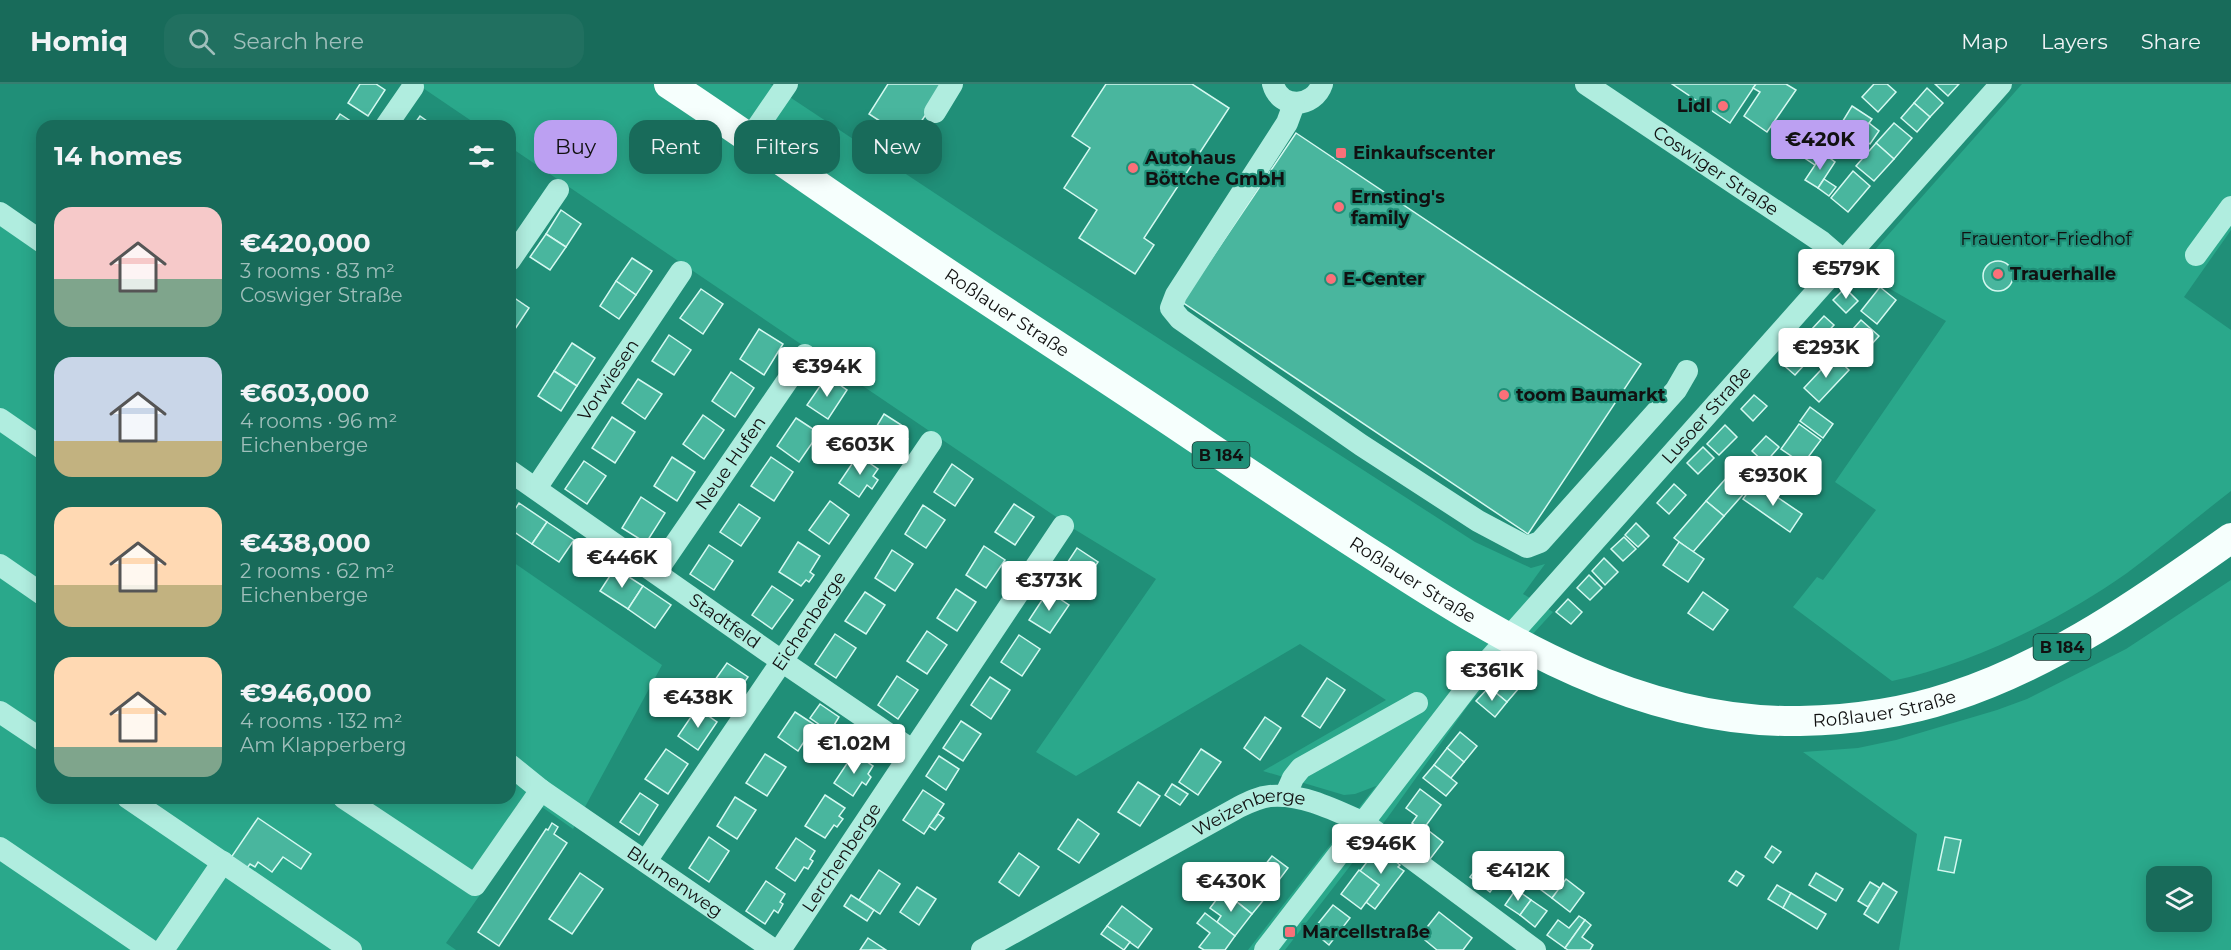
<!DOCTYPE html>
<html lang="en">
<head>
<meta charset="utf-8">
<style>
	body { margin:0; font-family:Montserrat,sans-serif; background:#217060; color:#f1f3f6; height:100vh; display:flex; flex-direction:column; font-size:22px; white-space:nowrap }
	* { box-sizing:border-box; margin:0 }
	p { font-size:20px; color:#9fbfbb }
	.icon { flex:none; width:33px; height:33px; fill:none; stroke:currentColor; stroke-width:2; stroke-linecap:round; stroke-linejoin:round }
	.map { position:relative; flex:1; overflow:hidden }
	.panel { position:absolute; left:36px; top:36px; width:480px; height:684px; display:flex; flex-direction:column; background:#186b5a; border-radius:18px; box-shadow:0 3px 15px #0003 }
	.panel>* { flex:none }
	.guide { position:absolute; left:534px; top:36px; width:570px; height:54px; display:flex; gap:12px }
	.controls { position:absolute; left:2146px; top:782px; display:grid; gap:12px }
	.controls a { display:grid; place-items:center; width:66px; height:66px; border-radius:12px; background:#186b5a; box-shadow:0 3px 15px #0003; font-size:30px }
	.price { position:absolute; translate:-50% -51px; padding:0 14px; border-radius:6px; background:#fff; color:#222; font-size:20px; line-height:39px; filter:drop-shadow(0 2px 3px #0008) }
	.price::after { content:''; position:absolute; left:50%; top:36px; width:18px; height:14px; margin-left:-9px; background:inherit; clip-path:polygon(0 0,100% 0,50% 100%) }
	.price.current { background:#bca0f2; color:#111 }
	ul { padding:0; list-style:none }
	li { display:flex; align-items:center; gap:18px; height:150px; padding:0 18px }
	li span { display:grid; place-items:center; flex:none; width:168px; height:120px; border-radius:18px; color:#555 }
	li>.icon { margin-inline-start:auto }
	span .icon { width:72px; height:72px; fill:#fffc; stroke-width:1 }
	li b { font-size:26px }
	h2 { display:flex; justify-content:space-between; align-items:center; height:72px; padding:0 18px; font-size:26px }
	.pill { padding:0 21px; border-radius:18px; background:#186b5a; box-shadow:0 3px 15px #0003; font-size:21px; line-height:54px }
	.pill.current { background:#bca0f2; color:#111 }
	header { display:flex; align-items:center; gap:36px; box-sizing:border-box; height:84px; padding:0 30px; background:#186b5a; border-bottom:2px solid #367e70 }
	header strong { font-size:28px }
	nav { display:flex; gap:33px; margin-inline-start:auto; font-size:21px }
	.search { width:420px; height:54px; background:#217060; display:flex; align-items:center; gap:15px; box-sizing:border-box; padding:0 21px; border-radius:18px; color:#9fbfbb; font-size:22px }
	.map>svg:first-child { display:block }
	.green { fill:#2aa88b; fill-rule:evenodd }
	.building { fill:#49b69e; stroke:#d5f9f1; stroke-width:1.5 }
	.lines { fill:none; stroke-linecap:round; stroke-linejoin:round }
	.minor { stroke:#b0eddf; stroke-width:22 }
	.major { stroke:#f6fffd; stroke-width:30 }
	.poi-dot { fill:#fa7079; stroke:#208f78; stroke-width:2 }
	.labels { text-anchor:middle; stroke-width:4.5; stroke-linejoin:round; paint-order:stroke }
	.shield { fill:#208f78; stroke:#163730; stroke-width:1.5 }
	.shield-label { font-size:16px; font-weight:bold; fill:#111 }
	.poi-label { font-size:18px; font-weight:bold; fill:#111; stroke:#208f78; text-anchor:start }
	.street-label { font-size:18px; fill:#111; stroke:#208f78 }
	.park-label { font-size:18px; fill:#111; stroke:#208f78 }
</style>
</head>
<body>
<header>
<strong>Homiq</strong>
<div class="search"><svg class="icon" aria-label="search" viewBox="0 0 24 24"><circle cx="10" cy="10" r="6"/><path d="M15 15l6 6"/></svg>Search here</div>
<nav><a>Map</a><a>Layers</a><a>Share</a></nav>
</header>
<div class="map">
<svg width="2231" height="866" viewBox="0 0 2231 866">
	<rect width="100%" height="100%" fill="#208f78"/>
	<g class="green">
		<path d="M417,0H770L995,149L1475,458L1531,484L1545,480L1523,510L1553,528L1469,620L1388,733L1285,866H1248L1376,702L1355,710L1344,711L1263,687L1386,616L1300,560L1076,692L1036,668L1156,495L1074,445L510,63V42H479Z"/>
		<path d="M2022,0H2231V146L2184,213L2231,246V407C2196,434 2162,463 2127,489C2060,536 1972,580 1892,597L1793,523L1817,493L1823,496L1876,426L1835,398L1946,237L1857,186Z"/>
		<path d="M0,125L42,154V714H510V476L662,581L573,745L542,723L446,859L456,866H0Z"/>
		<path d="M2231,496V866H1899L1917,750L1803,668L1858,664L1896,656L1997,626L2027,615L2126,565ZM2157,792H2202V837H2157Z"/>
	</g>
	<g class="building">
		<path d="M360,0H376L385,6L368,32L348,19Z"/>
		<path d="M888,0H946L909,56L869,30Z"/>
		<path d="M1106,0H1192L1229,24L1144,154L1154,161L1135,190L1079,154L1097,126L1064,104L1090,64L1072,52Z"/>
		<path d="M1672,0H1756L1730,39Z"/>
		<path d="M1756,0H1786L1796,6L1767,48L1744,32L1760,8L1753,4Z"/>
		<path d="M1874,0H1887L1896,8L1878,28L1862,13Z"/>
		<path d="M1935,0H1959L1948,12Z"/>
		<path d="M1927,4L1943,19L1930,33L1914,19Z"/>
		<path d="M1914,19L1930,33L1917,48L1901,34Z"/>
		<path d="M1852,22L1872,35L1860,52L1841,40Z"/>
		<path d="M340,30L358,42H332Z"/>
		<path d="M420,32L434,42H413Z"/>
		<path d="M1869,39L1879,47L1870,60L1860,52Z"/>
		<path d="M1894,39L1912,54L1894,75L1876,59Z"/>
		<path d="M1841,40L1860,52L1845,74L1826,61Z"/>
		<path d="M1296,49L1641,280L1528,450L1182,218Z"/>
		<path d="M1802,56L1823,69L1815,81L1794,67Z"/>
		<path d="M1876,59L1894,75L1874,97L1856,82Z"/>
		<path d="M1823,69L1835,78L1818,104L1805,96Z"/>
		<path d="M1853,87L1870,102L1848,128L1831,114Z"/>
		<path d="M1824,95L1836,103L1829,112L1818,104Z"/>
		<path d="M561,126L581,140L566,163L546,150Z"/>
		<path d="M546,150L566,163L550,186L530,173Z"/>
		<path d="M632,174L652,187L636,211L616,197Z"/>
		<circle cx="1998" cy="192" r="15"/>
		<path d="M616,197L636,211L619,235L600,222Z"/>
		<path d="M1880,203L1896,216L1877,240L1861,227Z"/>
		<path d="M1845,204L1858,217L1846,229L1833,216Z"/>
		<path d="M701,205L723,220L703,250L680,234Z"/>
		<path d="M510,211L529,224L511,251L510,250Z"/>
		<path d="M1824,232L1834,241L1821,255L1811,246Z"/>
		<path d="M1861,236L1879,252L1853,281L1835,265Z"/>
		<path d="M759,245L783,260L764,291L740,275Z"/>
		<path d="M669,251L691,266L674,291L652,277Z"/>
		<path d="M1802,253L1817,267L1795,291L1780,278Z"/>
		<path d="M572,259L595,274L577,302L554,287Z"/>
		<path d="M1834,272L1849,286L1819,318L1804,304Z"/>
		<path d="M554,287L577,302L561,327L538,312Z"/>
		<path d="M731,288L754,304L735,333L712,317Z"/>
		<path d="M827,292L847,306L828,335L807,321Z"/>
		<path d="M638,295L662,310L645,335L622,319Z"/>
		<path d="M1754,311L1767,322L1753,337L1741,325Z"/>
		<path d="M1810,323L1833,340L1823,354L1800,337Z"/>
		<path d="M884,330L906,344L902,351L908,355L899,366L895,363L888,374L866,360Z"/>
		<path d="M703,331L724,346L704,375L683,360Z"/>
		<path d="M612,333L635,348L615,379L592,364Z"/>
		<path d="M796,334L819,349L799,378L777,362Z"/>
		<path d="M1799,340L1821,356L1803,380L1781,365Z"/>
		<path d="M1725,341L1737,353L1719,371L1707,360Z"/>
		<path d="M1766,352L1779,363L1765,379L1752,367Z"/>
		<path d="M1703,363L1714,374L1698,390L1687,379Z"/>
		<path d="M858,371L878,385L873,392L878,396L872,405L867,401L859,413L839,399Z"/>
		<path d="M672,373L695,388L677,417L654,402Z"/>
		<path d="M771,373L793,388L774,417L751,402Z"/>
		<path d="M584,377L606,392L587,420L565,405Z"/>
		<path d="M952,380L973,395L955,422L934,408Z"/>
		<path d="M1736,383L1754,398L1724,432L1706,417Z"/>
		<path d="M1755,398L1802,430L1790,448L1743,415Z"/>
		<path d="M1674,400L1686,411L1669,430L1657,419Z"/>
		<path d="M641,413L665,429L646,459L622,444Z"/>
		<path d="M830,417L849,431L829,460L809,446Z"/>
		<path d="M1706,417L1724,432L1693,468L1674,454Z"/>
		<path d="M519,419L547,438L532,460L510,445V433Z"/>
		<path d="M739,420L760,434L741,462L720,448Z"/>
		<path d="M1014,420L1034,433L1015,461L995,448Z"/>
		<path d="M923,421L945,436L926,464L905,450Z"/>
		<path d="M547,438L574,456L559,478L532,460Z"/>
		<path d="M1636,439L1649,452L1638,463L1625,451Z"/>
		<path d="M1624,453L1636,465L1623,477L1611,465Z"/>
		<path d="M798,458L820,472L810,488L814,491L809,498L806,496L801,502L779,488Z"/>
		<path d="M1679,458L1704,475L1688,498L1663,481Z"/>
		<path d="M709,461L733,477L714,506L690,490Z"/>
		<path d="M984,462L1005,476L986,504L966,491Z"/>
		<path d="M1077,464L1098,478L1079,507L1058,493Z"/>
		<path d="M892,466L913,480L895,507L875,494Z"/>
		<path d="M1604,474L1618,488L1605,501L1592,487Z"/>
		<path d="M615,484L643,502L628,525L600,507Z"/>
		<path d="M1589,491L1602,504L1590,516L1577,504Z"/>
		<path d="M643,502L671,521L655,544L628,525Z"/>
		<path d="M772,502L793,516L772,545L752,531Z"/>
		<path d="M956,505L976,518L957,547L937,534Z"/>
		<path d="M1048,507L1069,521L1050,549L1029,536Z"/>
		<path d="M865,508L885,521L866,550L845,537Z"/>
		<path d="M1703,508L1728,526L1713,546L1688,529Z"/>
		<path d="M1568,515L1582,528L1571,540L1556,528Z"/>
		<path d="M927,547L947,561L927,590L907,577Z"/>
		<path d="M835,550L856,564L836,594L815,580Z"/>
		<path d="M1019,551L1040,565L1022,592L1001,578Z"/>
		<path d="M727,579L748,593L727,624L705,610Z"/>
		<path d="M1501,588L1519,604L1507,618L1489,603Z"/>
		<path d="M897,592L918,606L898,635L878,621Z"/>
		<path d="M990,593L1010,606L991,635L971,621Z"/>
		<path d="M1327,594L1345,606L1320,644L1302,632Z"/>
		<path d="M1489,603L1507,618L1495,633L1476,617Z"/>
		<path d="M820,620L839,633L830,648L810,634Z"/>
		<path d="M697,624L717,638L698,666L678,652Z"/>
		<path d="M795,628L815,641L798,667L778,653Z"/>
		<path d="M1265,633L1281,644L1260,676L1244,664Z"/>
		<path d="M961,637L981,650L963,677L943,664Z"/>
		<path d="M1460,648L1477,662L1464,678L1447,664Z"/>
		<path d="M1447,664L1464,678L1451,694L1434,681Z"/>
		<path d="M666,665L688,680L668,710L645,695Z"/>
		<path d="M1201,665L1221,678L1198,711L1179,698Z"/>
		<path d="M854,669L873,682L868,690L871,693L866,701L862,698L853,712L834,699Z"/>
		<path d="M765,670L786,683L767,712L746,699Z"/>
		<path d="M939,672L959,685L946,706L926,692Z"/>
		<path d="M1434,681L1457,699L1446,712L1423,694Z"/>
		<path d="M1138,698L1160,712L1140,742L1118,728Z"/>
		<path d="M1172,700L1188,710L1180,721L1165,711Z"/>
		<path d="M1420,705L1441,721L1422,747L1412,739L1417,732L1406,724Z"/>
		<path d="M923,706L944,720L924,750L903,736Z"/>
		<path d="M640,709L658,721L639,751L620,738Z"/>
		<path d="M825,711L845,724L839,732L843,735L837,743L834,741L825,754L805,742Z"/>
		<path d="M735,713L756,726L737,755L717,742Z"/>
		<path d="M938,730L944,734L935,746L929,742Z"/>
		<path d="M258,734L311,770L301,785L283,773L272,788L258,778L255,783L250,780L243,789L228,778Z"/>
		<path d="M1078,735L1099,750L1079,779L1058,765Z"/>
		<path d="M552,739L558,743L554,750L567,759L499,862L478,848L546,745L548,746Z"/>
		<path d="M1429,747L1443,758L1430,775L1416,764Z"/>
		<path d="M709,753L729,767L709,798L689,784Z"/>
		<path d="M1945,753L1961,756L1954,789L1938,786Z"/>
		<path d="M796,754L815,767L810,775L813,777L808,785L804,783L795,797L776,784Z"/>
		<path d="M1772,762L1781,768L1773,779L1765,773Z"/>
		<path d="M1376,766L1380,769L1381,766L1400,781L1398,783L1404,787L1375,825L1366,818L1379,801L1360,787Z"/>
		<path d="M1019,769L1039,783L1019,812L999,798Z"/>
		<path d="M1272,772L1288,784L1270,808L1254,795Z"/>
		<path d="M1484,775L1503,791L1490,808L1470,793Z"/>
		<path d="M1240,785L1270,808L1252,830L1235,816L1244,804L1232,795Z"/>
		<path d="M879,786L900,800L880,830L859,816Z"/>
		<path d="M1359,786L1379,801L1361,825L1341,810Z"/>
		<path d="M1736,787L1744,792L1737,802L1729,797Z"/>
		<path d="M580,789L603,805L572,850L549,835Z"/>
		<path d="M1816,789L1843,805L1836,817L1809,801Z"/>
		<path d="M1548,794L1560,804L1552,814L1540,805Z"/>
		<path d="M1566,795L1584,809L1570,828L1552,814Z"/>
		<path d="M766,797L785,810L780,818L783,820L778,829L774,826L765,840L746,827Z"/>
		<path d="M1870,798L1880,804L1868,823L1858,817Z"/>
		<path d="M1883,799L1897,808L1878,839L1864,830Z"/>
		<path d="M1777,801L1791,809L1783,824L1768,815Z"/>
		<path d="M917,803L936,815L919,841L900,828Z"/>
		<path d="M1516,805L1531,816L1520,831L1505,821Z"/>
		<path d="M1223,807L1252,830L1235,852L1217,838L1221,832L1210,824Z"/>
		<path d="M1791,809L1826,830L1817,845L1783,824Z"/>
		<path d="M851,811L874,826L867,837L844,822Z"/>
		<path d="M1531,816L1547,827L1535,843L1520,831Z"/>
		<path d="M1333,821L1350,834L1329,861L1312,847Z"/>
		<path d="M1122,822L1152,845L1138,864L1107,842Z"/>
		<path d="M1439,828L1472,854L1463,866H1437L1420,852Z"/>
		<path d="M1205,829L1235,852L1225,866H1204L1199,863L1210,849L1197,839Z"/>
		<path d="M1579,832L1585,836L1565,864L1547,851L1558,836L1569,844Z"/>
		<path d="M1585,836L1591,841L1582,853L1593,861L1590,866H1568L1565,864Z"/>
		<path d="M1107,842L1130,858L1124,866L1101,850Z"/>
		<path d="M868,854L886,866H860Z"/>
	</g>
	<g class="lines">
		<g class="minor">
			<path d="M1273,0C1280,26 1314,24 1322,0"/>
			<path id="s1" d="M1586,0L1822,158L1844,177"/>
			<path d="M1294,20L1287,39L1176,211L1171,224L1180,235L1361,361L1478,437L1527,463L1540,458L1676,306L1687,287"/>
			<path d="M935,28L952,0"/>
			<path d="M386,42L413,3"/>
			<path d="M750,54L787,0"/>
			<path d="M0,129L42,158"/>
			<path d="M2196,171L2231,123"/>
			<path d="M510,176L558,106"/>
			<path d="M0,335L42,364"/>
			<path id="s2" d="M510,387L783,578L912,666"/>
			<path id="s3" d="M536,404L681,188"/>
			<path d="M0,481L42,510"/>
			<path id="s4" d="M656,488L805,271"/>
			<path d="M0,628L42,656"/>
			<path id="s5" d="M510,681L541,706L774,866"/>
			<path d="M1285,712L1293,694L1301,684L1417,619"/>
			<path d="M128,714L351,866"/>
			<path d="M344,714L475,801L541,706"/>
			<path d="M0,764L150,866"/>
			<path id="s6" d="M646,777L931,358"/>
			<path d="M163,866L223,778"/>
			<path id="s7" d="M780,866L1063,442"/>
			<path id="s8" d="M982,866L1239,723C1249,718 1259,713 1270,712C1302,709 1335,726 1364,739L1535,866"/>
			<path id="s9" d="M1265,866L1486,579L2001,0"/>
		</g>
		<path class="major" id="s10" d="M669,0C739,46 807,95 877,142C973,208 1072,271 1169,336C1239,383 1308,430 1379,475C1507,558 1642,640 1800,637C1850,636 1903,629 1951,613C2053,580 2144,516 2231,454"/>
	</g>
	<g class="poi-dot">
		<circle cx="1723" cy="22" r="6"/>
		<rect x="1335" y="63" width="12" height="12" rx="3"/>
		<circle cx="1133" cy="84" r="6"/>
		<circle cx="1339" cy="123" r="6"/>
		<circle cx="1998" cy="190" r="6"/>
		<circle cx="1331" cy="195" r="6"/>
		<circle cx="1504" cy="311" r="6"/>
		<rect x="1284" y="842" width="12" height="12" rx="3"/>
	</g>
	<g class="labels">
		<g class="shield">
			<rect x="1192.5" y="358" width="57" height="26" rx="4.5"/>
			<rect x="2033.5" y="550" width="57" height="26" rx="4.5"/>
		</g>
		<g class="shield-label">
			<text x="1221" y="377">B 184</text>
			<text x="2062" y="569">B 184</text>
		</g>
		<g class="poi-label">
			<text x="1711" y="28" text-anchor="end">Lidl</text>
			<text x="1353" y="75">Einkaufscenter</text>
			<text x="1145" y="80">Autohaus<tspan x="1145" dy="21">Böttche GmbH</tspan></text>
			<text x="1351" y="119">Ernsting's<tspan x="1351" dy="21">family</tspan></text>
			<text x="2010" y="196">Trauerhalle</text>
			<text x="1343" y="201">E-Center</text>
			<text x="1516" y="317">toom Baumarkt</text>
			<text x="1302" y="854">Marcellstraße</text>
		</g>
		<g class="street-label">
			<text dy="6" stroke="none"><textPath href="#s1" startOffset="156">Coswiger Straße</textPath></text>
			<text dy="6" stroke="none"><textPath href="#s10" startOffset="408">Roßlauer Straße</textPath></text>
			<text dy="6" stroke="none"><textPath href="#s3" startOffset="130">Vorwiesen</textPath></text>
			<text dy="6" stroke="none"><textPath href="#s9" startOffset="694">Lusoer Straße</textPath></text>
			<text dy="6" stroke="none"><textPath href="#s4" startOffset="132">Neue Hufen</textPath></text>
			<text dy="6" stroke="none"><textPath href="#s10" startOffset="894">Roßlauer Straße</textPath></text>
			<text dy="6" stroke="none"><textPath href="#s2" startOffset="262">Stadtfeld</textPath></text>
			<text dy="6" stroke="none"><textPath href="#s6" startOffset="290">Eichenberge</textPath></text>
			<text dy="6" stroke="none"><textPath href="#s10" startOffset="1398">Roßlauer Straße</textPath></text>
			<text dy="6" stroke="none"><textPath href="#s8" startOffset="303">Weizenberge</textPath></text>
			<text dy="6" stroke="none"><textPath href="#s7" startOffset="111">Lerchenberge</textPath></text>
			<text dy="6" stroke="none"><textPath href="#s5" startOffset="202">Blumenweg</textPath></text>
		</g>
		<g class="park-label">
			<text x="2046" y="161">Frauentor-Friedhof</text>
		</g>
	</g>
</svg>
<div class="controls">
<a><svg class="icon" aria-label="layers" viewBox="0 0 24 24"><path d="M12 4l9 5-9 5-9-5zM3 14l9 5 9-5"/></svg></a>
</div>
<b class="price current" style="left:1820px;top:87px">€420K</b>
<b class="price" style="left:1846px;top:216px">€579K</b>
<b class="price" style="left:1826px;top:295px">€293K</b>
<b class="price" style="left:827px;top:314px">€394K</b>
<b class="price" style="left:860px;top:392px">€603K</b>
<b class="price" style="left:1773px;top:423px">€930K</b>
<b class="price" style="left:622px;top:505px">€446K</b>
<b class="price" style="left:1049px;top:528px">€373K</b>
<b class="price" style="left:1492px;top:618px">€361K</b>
<b class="price" style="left:698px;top:645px">€438K</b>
<b class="price" style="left:854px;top:691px">€1.02M</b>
<b class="price" style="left:1381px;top:791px">€946K</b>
<b class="price" style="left:1518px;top:818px">€412K</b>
<b class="price" style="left:1231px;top:829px">€430K</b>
<div class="guide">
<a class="pill current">Buy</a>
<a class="pill">Rent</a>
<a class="pill">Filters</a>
<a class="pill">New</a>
</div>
<section class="panel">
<h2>14 homes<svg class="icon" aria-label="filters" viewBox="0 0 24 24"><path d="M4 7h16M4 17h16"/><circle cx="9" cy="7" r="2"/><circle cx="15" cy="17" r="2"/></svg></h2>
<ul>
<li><span style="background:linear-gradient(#f6c9c9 60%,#7fa58c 0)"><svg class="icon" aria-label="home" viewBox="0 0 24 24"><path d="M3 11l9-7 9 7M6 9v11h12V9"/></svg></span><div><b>€420,000</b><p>3 rooms · 83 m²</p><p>Coswiger Straße</p></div></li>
<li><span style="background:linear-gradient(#c9d6e8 70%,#c2b280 0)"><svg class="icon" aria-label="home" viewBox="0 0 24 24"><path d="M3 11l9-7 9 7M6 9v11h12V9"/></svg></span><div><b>€603,000</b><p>4 rooms · 96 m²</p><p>Eichenberge</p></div></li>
<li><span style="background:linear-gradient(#ffd9b3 65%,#c2b280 0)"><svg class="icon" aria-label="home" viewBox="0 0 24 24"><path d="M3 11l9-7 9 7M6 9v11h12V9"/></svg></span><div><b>€438,000</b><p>2 rooms · 62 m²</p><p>Eichenberge</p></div></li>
<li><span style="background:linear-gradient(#ffd9b3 75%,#7fa58c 0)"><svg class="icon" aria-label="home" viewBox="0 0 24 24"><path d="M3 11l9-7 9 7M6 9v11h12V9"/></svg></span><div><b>€946,000</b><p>4 rooms · 132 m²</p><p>Am Klapperberg</p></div></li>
</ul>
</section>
</div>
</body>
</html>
